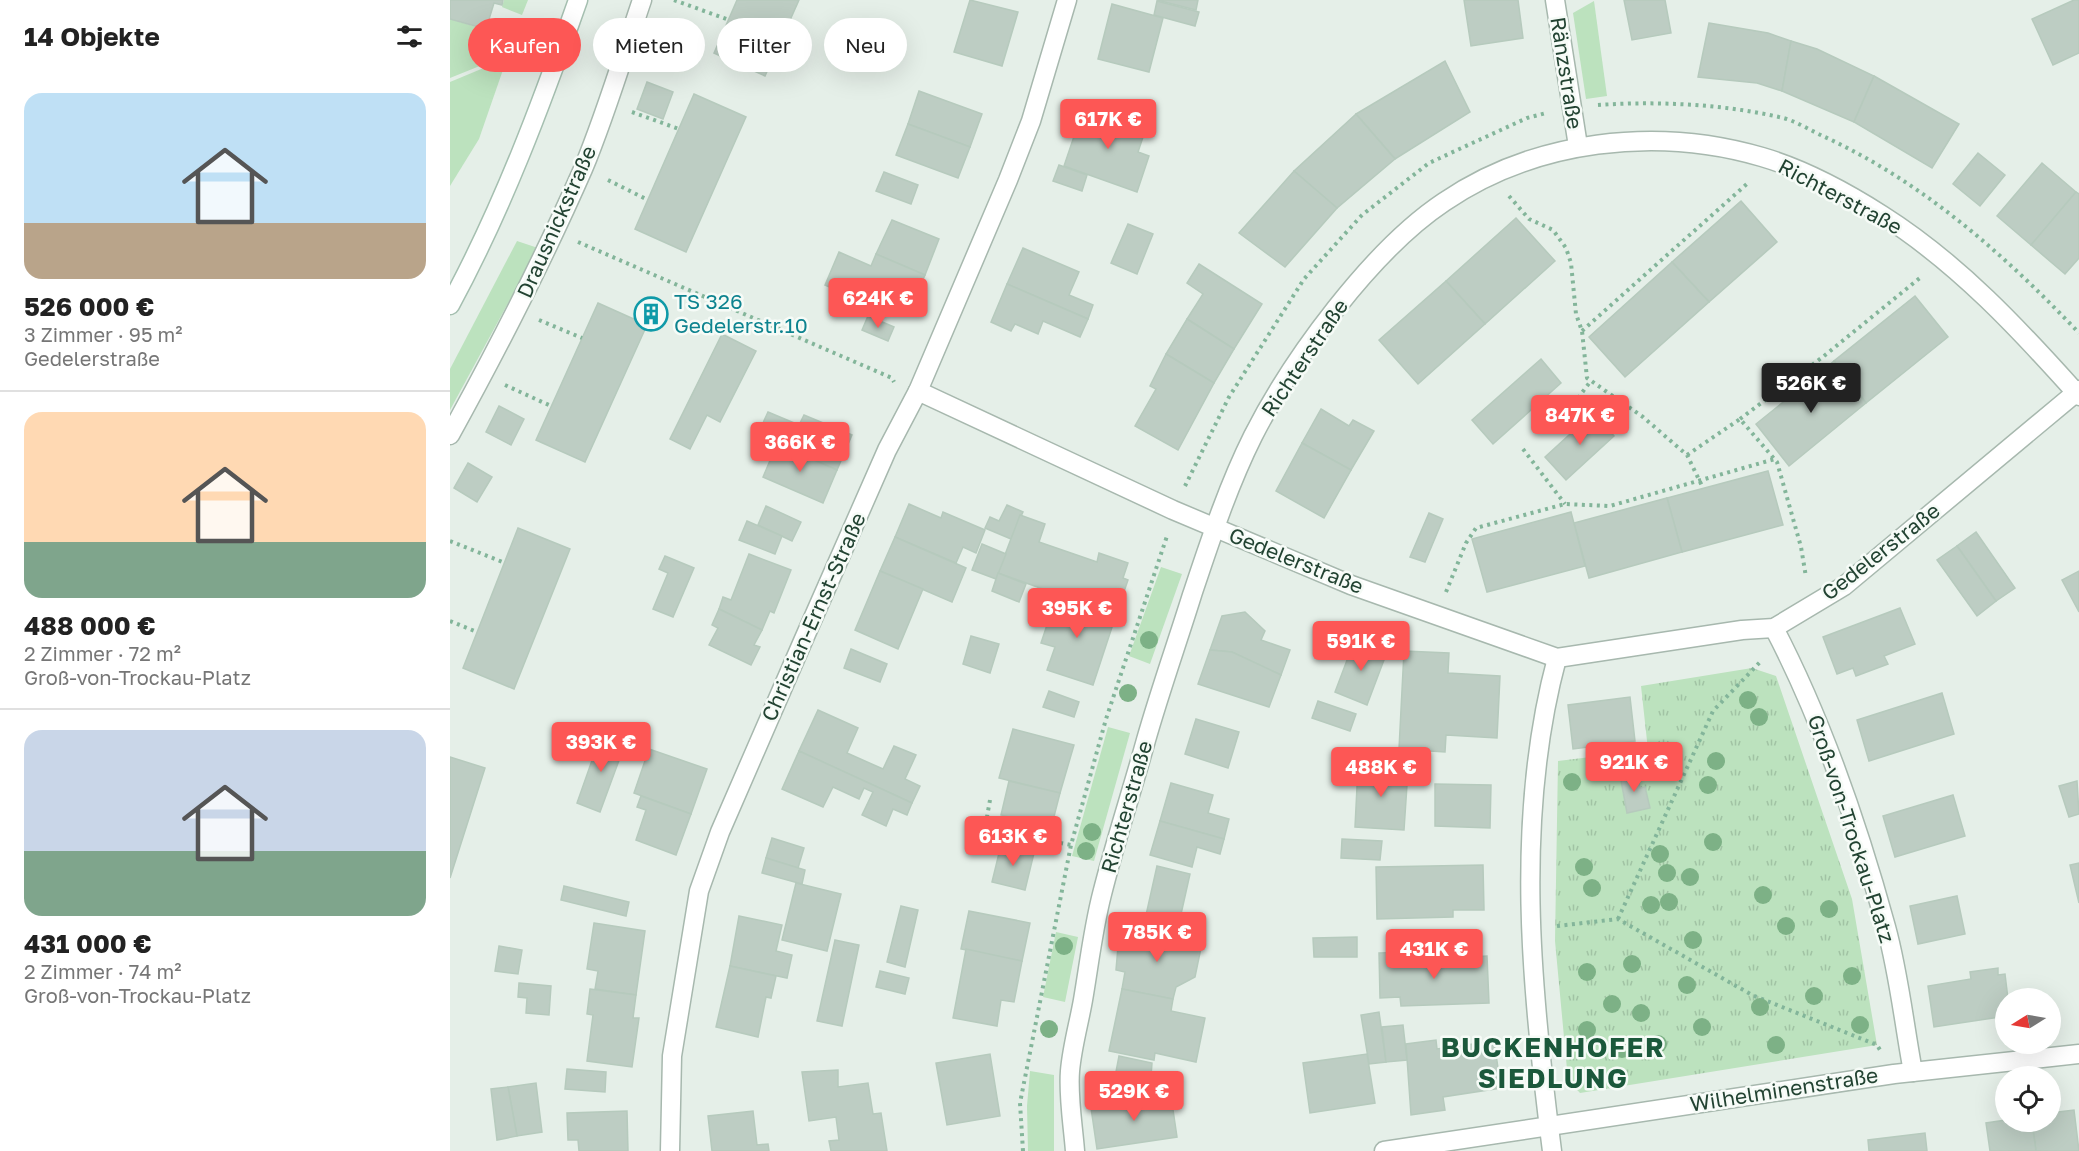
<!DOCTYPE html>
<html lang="de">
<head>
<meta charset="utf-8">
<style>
	body { margin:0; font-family:"Golos Text",sans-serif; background:#f6f6f6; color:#222; height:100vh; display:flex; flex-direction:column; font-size:22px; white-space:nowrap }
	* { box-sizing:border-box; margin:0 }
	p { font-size:20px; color:#767676 }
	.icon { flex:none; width:33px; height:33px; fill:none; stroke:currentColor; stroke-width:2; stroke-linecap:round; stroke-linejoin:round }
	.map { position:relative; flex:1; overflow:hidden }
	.panel { display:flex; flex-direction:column; background:#fff; width:450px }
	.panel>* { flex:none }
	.guide { position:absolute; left:18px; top:18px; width:570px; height:54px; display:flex; gap:12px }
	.needle { width:39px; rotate:259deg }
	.fabs { position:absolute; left:1545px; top:988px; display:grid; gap:12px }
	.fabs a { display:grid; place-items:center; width:66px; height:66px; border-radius:50%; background:#fff; box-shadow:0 6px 24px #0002; font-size:30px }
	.price { position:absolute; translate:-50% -51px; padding:0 14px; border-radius:6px; background:#fd5755; color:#fff; font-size:20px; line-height:39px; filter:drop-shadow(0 2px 3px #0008) }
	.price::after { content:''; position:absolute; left:50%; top:36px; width:18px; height:14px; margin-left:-9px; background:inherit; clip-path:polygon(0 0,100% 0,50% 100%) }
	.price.on { background:#222; color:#fff }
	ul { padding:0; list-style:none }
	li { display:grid; align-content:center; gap:12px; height:318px; padding:0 24px }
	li+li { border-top:2px solid #e0e0e0 }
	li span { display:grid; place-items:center; height:186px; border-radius:18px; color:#555 }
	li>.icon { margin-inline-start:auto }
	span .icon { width:108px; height:108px; fill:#fffc; stroke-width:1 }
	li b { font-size:26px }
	h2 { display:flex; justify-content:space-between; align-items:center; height:72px; padding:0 24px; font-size:26px }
	.chip { padding:0 21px; border-radius:27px; background:#fff; box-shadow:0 6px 24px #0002; font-size:21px; line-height:54px }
	.chip.on { background:#fd5755; color:#fff }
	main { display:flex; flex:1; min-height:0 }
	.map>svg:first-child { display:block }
	.grass { fill:#bce2be }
	.park { fill:url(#park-tufts) }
	.building { fill:#bdcdc3; stroke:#b6cabd; stroke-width:1.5 }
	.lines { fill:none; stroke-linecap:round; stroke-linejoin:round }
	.street-casing { stroke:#a7b8ae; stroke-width:21 }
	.secondary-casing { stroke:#a5bfb0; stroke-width:21 }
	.path { stroke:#83b59a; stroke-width:4; stroke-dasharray:3 4.5; stroke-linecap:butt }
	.street { stroke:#fff; stroke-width:18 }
	.secondary { stroke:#fff; stroke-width:18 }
	.tree { fill:#7db186 }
	.labels { text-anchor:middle; stroke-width:5; stroke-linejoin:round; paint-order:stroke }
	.street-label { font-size:21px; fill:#224332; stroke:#f6fbf7 }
	.culture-label { font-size:21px; fill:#0d838f; stroke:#f6fbf7; text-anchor:start }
	.district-label { font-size:27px; font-weight:bold; letter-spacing:1.5px; fill:#1b583b; stroke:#f6fbf7 }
</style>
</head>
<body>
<main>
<section class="panel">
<h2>14 Objekte<svg class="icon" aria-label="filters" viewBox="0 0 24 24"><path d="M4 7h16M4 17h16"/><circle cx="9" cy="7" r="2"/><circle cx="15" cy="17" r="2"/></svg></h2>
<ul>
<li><span style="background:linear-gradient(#bfe0f5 70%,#b9a48a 0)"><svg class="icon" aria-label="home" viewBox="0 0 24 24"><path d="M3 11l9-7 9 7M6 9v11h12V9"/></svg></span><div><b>526 000 €</b><p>3 Zimmer · 95 m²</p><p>Gedelerstraße</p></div></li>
<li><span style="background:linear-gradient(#ffd9b3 70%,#7fa58c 0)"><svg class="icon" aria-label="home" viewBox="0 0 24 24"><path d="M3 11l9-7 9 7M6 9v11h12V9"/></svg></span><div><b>488 000 €</b><p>2 Zimmer · 72 m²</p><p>Groß-von-Trockau-Platz</p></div></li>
<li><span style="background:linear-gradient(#c9d6e8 65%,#7fa58c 0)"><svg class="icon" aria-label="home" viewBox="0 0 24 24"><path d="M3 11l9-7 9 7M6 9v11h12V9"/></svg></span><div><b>431 000 €</b><p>2 Zimmer · 74 m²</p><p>Groß-von-Trockau-Platz</p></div></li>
</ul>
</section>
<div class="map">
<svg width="1629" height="1151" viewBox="0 0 1629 1151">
	<defs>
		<pattern id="park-tufts" width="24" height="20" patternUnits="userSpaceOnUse" patternTransform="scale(1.5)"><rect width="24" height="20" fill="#bce2be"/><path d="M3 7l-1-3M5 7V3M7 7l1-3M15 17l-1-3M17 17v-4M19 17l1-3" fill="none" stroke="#a1c3a4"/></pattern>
	</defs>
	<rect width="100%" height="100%" fill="#e5efe8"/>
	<g class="grass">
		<path d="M54,0H78L72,15L52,7Z"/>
		<path d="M1144,1L1157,96L1136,99L1123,13Z"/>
		<path d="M0,19L40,31L37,39L62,45L57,55L0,78Z"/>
		<path d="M55,64L29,139L0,186V82L36,67Z"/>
		<path d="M67,241L88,248L0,410V369Z"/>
		<path d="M711,567L732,574L700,664L679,656Z"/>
		<path d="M658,727L680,733L644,861L622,856Z"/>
		<path d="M606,932L628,937L615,1002L593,997Z"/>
		<path d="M580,1071L604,1075V1151H578L577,1106Z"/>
	</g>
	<path class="park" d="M1302,668L1326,676L1402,899L1427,1045L1130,1093L1118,1080L1105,941L1108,761L1198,750L1191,686Z"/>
	<g class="building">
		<path d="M0,0H53L52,5L44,3L36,29L0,19Z"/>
		<path d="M287,0H349L315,76L264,53Z"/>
		<path d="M520,0L568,12L552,66L504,52Z"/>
		<path d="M707,0H748L746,10Z"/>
		<path d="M1014,0H1068L1073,38L1021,46Z"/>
		<path d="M1174,0H1215L1221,33L1182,40Z"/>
		<path d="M1624,0H1629V53L1603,65L1582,19Z"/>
		<path d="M707,1L749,12L745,26L704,15Z"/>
		<path d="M662,4L713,18L699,72L648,59Z"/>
		<path d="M219,20L245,30L235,58L208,48Z"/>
		<path d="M1259,23L1318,33L1341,41L1332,91L1307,83L1248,77Z"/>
		<path d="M1341,41L1367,49L1424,76L1404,122L1332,91Z"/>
		<path d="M995,61L1020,112L945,159L906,114Z"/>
		<path d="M1424,76L1509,124L1482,168L1404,122Z"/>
		<path d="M197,82L223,92L213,119L187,109Z"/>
		<path d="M469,91L532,114L520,147L458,124Z"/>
		<path d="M244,94L296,117L236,252L185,229Z"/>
		<path d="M634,107L696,128L688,152L699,156L687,192L614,166Z"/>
		<path d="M906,114L945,159L887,208L844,171Z"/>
		<path d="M458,124L520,147L508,178L446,155Z"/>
		<path d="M1528,153L1555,175L1530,206L1503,184Z"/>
		<path d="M1592,163L1626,192L1581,245L1547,216Z"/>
		<path d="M609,165L637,175L632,191L603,181Z"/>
		<path d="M844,171L887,208L835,267L789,233Z"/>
		<path d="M434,172L468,185L461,204L426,191Z"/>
		<path d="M1626,192L1629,194V258L1615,274L1581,245Z"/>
		<path d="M1291,201L1327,242L1259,302L1222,262Z"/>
		<path d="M1066,218L1105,261L1035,324L996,281Z"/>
		<path d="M442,220L489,239L475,275L426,254Z"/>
		<path d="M678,224L703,234L687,274L661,263Z"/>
		<path d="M573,248L629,272L619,295L643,305L638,319L557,284Z"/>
		<path d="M389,252L421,266L426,254L475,275L459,313L434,301L430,309L375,285Z"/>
		<path d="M1222,262L1259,302L1175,377L1139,337Z"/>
		<path d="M749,264L812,304L784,349L737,319L753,294L737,283Z"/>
		<path d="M996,281L1035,324L968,384L929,340Z"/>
		<path d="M557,284L638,319L630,337L593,321L588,334L565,324L561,331L541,322Z"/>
		<path d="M1465,296L1498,337L1416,403L1384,361Z"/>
		<path d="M191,301L217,312L212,327L185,315Z"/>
		<path d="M148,303L197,325L135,462L86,440Z"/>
		<path d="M418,316L444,327L438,341L412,330Z"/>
		<path d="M737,319L784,349L764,383L716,354Z"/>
		<path d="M272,334L306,351L270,422L257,415L240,449L220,439Z"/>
		<path d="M716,354L764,383L728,450L685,426L706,389L700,386Z"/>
		<path d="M1091,359L1111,383L1043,444L1022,420Z"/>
		<path d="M1384,361L1416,403L1339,466L1306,424Z"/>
		<path d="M49,406L74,419L61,445L36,432Z"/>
		<path d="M871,409L899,426L903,420L924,431L901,470L852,443Z"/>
		<path d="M318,412L349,425L354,415L402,435L387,470L307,436Z"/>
		<path d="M1143,413L1164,436L1116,480L1095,457Z"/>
		<path d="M852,443L901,470L874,518L826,491Z"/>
		<path d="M327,444L387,470L373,503L313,477Z"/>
		<path d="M18,463L42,477L27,502L4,488Z"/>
		<path d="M1318,471L1333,525L1232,552L1217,498Z"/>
		<path d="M1217,498L1232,552L1139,578L1124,523Z"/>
		<path d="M459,504L491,518L493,512L535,530L526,553L513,547L506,563L445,537Z"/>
		<path d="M557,505L573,512L561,539L535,528L540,517L549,521Z"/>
		<path d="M316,506L351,522L342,541L308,525Z"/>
		<path d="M1121,512L1135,566L1037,592L1022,539Z"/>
		<path d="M979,513L993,519L975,562L960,557Z"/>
		<path d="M570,515L595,524L589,542L647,562L649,553L678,563L673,578L678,580L666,615L548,573Z"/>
		<path d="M297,521L332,536L325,554L289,540Z"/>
		<path d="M68,528L120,549L64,689L13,668Z"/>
		<path d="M1526,532L1565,588L1546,601L1507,546Z"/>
		<path d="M445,537L516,568L502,602L430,571Z"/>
		<path d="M532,544L556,554L546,579L522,570Z"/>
		<path d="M1507,546L1546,601L1527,616L1487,560Z"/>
		<path d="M299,554L341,570L324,613L320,611L312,630L269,609L273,597L281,600Z"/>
		<path d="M215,556L244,568L223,617L203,609L218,573L209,569Z"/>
		<path d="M430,571L473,589L448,649L405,630Z"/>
		<path d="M1629,571V612L1612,580Z"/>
		<path d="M548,573L576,584L569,602L542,591Z"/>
		<path d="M607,595L666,615L643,685L597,670L605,647L591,643Z"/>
		<path d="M1450,608L1465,644L1434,656L1438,664L1406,676L1403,668L1387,674L1373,637Z"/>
		<path d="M269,609L312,630L304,645L310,647L301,665L259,645L268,628L262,625Z"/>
		<path d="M795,612L815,631L811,640L840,650L831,675L782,652L760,650L772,616Z"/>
		<path d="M521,636L549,644L540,673L513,664Z"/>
		<path d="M905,639L937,652L917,705L885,692Z"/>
		<path d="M401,649L437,664L430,682L394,668Z"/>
		<path d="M760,650L782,652L831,675L819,707L748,684Z"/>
		<path d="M954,651L999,653L998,673L1050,676L1047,738L996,735L995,752L949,749Z"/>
		<path d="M599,691L629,702L624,717L593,707Z"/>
		<path d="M1492,693L1504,734L1419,761L1407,720Z"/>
		<path d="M1180,697L1185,741L1123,749L1118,705Z"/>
		<path d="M868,701L906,714L900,731L862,718Z"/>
		<path d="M368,710L408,728L397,753L433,769L444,746L466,755L455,779L470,786L462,803L349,751Z"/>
		<path d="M746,719L789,732L778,768L735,754Z"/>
		<path d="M563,729L624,745L610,793L549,778Z"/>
		<path d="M151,735L175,744L150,812L127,803Z"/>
		<path d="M199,749L257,769L241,814L184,793Z"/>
		<path d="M349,751L462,803L457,815L443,809L436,826L412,815L423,792L414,788L409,799L383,787L373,807L332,789Z"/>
		<path d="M0,757L35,768L0,878Z"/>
		<path d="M908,767L958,770L954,830L905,827Z"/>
		<path d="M1187,772L1190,788L1195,787L1200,808L1177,813L1170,775Z"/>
		<path d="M559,781L610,793L599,836L578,831L580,822L551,815Z"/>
		<path d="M1627,781L1629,814L1619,817L1609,786Z"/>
		<path d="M721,783L763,795L758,813L779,819L774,839L710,821Z"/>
		<path d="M985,784L1041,785L1040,828L985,826Z"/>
		<path d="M1503,795L1515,836L1445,857L1433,816Z"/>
		<path d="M191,796L241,814L226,855L186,840L196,810L187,807Z"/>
		<path d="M710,821L774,839L770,854L747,847L742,867L700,855Z"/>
		<path d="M322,838L354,848L348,868L316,858Z"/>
		<path d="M892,839L932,841L930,860L891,858Z"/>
		<path d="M551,845L584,853L575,890L542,882Z"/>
		<path d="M316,858L355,870L352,884L312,873Z"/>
		<path d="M1629,863V903L1620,865Z"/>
		<path d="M1033,865L1034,910H1003V917L927,919L926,867Z"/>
		<path d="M707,866L740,874L727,932L694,924Z"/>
		<path d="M346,883L391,894L377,951L332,940Z"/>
		<path d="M114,886L179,902L176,916L111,900Z"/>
		<path d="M1507,896L1515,934L1468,944L1460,906Z"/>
		<path d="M451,906L468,910L455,967L437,962Z"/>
		<path d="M519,911L580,923L572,961L511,949Z"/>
		<path d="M289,916L332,925L326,951L342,955L337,978L280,966Z"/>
		<path d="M144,923L195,931L186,995L145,989L148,971L137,969Z"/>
		<path d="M681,929L752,943L745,977L726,987L723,999L672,989L675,972L666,970L668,947H677Z"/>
		<path d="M907,937V957H864L863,938Z"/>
		<path d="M385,940L409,945L392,1026L367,1021Z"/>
		<path d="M49,946L72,950L68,974L45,971Z"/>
		<path d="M516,949L572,961L564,1002L551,1000L547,1026L503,1018Z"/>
		<path d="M963,952V960L1037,956L1039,1003L951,1006L950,997L930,998L929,953Z"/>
		<path d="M280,966L326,976L321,998L316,997L308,1037L266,1027Z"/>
		<path d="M1548,968V975L1555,974L1558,999H1556V1016L1484,1027L1478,986L1521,979L1520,972Z"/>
		<path d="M430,971L459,978L455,994L426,987Z"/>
		<path d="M69,983L101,986L99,1015L76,1013L77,998L68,997Z"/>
		<path d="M140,989L186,995L183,1018H189L182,1067L137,1061L143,1015L137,1014Z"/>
		<path d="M672,989L723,999L721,1011L755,1018L746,1062L705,1053L704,1060L659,1051Z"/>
		<path d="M929,1012L936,1062L919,1064L911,1015Z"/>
		<path d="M953,1025L957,1060L936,1062L932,1027Z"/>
		<path d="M986,1040L987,1049L1044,1041L1051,1088L993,1097L995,1110L961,1115L956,1044Z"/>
		<path d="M540,1054L550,1116L497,1125L486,1063Z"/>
		<path d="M917,1054L925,1103L860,1113L853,1063Z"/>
		<path d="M669,1056L702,1063L701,1076L665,1077Z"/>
		<path d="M117,1069L156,1072L155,1092L115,1089Z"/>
		<path d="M388,1070V1087L418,1083L423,1114L431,1113L437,1151H381L379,1141L389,1140L386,1117L359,1121L352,1072Z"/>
		<path d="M86,1083L92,1132L67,1136L58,1087Z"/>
		<path d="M58,1087L67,1136L47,1140L41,1089Z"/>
		<path d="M721,1096L727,1137L647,1149L641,1108Z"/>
		<path d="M1624,1110L1629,1151H1586L1582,1122H1600V1113Z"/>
		<path d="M177,1111L178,1151H129L128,1140H118L117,1113Z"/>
		<path d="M303,1111L307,1145L318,1144L319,1151H262L258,1116Z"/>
		<path d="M1556,1120L1582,1122L1586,1151H1540L1536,1123Z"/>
		<path d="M1475,1133L1477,1151H1419L1418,1140Z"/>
	</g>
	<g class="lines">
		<defs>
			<g id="street">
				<path d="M1105,0L1128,146"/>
				<path d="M468,391L723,510L901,585L1107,658L1292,630L1324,628L1394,586L1629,390"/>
				<path d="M0,435C48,348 93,260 133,169C156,114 173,56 192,0"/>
				<path d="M1324,628C1373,722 1408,825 1436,927C1449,974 1454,1024 1463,1072"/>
				<path d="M220,1151L222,1056L249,891L270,832L353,641L437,450L468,391L558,180L581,121L617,0"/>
				<path d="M625,1151C623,1125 618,1097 620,1071C622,1047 629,1023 633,1000C639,965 643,929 652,894C665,842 682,791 696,740C710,691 727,643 742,595C760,541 778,486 803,436C842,359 922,250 994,202C1085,140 1206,126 1312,157C1353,169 1396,192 1432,215C1508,263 1570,330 1629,396"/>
				<path d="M934,1151L1444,1074L1629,1054"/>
				<path d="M1102,1151C1081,990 1064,817 1107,658"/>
			</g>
			<path id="secondary" d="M0,305C53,207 91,105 128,0"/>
		</defs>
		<use href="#street" class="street-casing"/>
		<use href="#secondary" class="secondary-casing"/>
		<g class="path">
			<path d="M224,0L279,20"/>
			<path d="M1148,105C1208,101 1271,104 1329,117C1345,120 1361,131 1375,137C1474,183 1555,255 1629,333"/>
			<path d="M182,112L229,129"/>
			<path d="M158,180L198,200"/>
			<path d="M1059,196L1079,219L1103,230L1116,248L1121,263L1126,314L1132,331L1137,378L1193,417L1237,455L1253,488"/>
			<path d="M128,242L442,378L444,382"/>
			<path d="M89,320L132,338"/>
			<path d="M1132,331L1299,182"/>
			<path d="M55,385L101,406"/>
			<path d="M1128,398L1140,382"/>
			<path d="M1290,419L1374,356L1471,277"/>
			<path d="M1073,449L1115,504"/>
			<path d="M1237,455L1290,419L1327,462L1351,547L1356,577"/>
			<path d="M735,486L779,397L854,279L912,215L979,163L1077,118L1096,113"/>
			<path d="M0,541L55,563"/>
			<path d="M996,592L1016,543L1026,528L1115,504L1160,506L1325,459"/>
			<path d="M0,621L27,632"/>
			<path d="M540,800L535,828L621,845"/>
			<path d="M1168,919L1263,711L1312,660"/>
			<path d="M1107,926L1168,919L1302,995L1427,1045L1430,1050"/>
			<path d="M573,1151L570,1103L621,845L656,719L717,536"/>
		</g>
		<use href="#street" class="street"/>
		<use href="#secondary" class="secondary"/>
	</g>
	<g class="tree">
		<circle cx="699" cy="640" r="9"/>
		<circle cx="678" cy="693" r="9"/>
		<circle cx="1298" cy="700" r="9"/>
		<circle cx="1309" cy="717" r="9"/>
		<circle cx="1266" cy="761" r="9"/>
		<circle cx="1122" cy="782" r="9"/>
		<circle cx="1258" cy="785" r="9"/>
		<circle cx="642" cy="832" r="9"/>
		<circle cx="1263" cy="842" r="9"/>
		<circle cx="636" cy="851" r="9"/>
		<circle cx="1210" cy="854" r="9"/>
		<circle cx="1134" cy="867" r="9"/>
		<circle cx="1217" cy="873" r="9"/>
		<circle cx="1240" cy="877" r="9"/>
		<circle cx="1142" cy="888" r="9"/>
		<circle cx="1313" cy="895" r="9"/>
		<circle cx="1219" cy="902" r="9"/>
		<circle cx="1201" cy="905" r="9"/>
		<circle cx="1379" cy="909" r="9"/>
		<circle cx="1336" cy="926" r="9"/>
		<circle cx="1243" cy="940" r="9"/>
		<circle cx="614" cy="946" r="9"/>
		<circle cx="1182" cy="964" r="9"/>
		<circle cx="1137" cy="972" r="9"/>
		<circle cx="1402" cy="976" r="9"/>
		<circle cx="1237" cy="985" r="9"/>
		<circle cx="1364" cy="996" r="9"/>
		<circle cx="1162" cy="1004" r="9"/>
		<circle cx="1310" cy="1007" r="9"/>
		<circle cx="1191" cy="1013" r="9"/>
		<circle cx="1410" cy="1025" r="9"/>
		<circle cx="1252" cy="1027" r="9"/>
		<circle cx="599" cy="1029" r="9"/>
		<circle cx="1137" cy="1030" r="9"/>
		<circle cx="1208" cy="1044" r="9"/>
		<circle cx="1326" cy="1045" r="9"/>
		<circle cx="1172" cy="1049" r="9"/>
	</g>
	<defs>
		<symbol id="building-ring" viewBox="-11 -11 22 22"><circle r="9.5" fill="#f6fbf7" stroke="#0f9aa8" stroke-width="1.5"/><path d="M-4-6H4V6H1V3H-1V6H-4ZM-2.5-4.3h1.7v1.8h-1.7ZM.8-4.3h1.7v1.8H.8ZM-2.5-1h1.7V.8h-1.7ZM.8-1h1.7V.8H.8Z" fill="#0f9aa8"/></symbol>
	</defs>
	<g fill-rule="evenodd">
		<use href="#building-ring" x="182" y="295" width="38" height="38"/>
	</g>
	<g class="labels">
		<g class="street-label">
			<text transform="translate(1116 73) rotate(81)" y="7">Ränzstraße</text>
			<text transform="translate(1390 197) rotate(28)" y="7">Richterstraße</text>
			<text transform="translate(107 222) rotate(-66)" y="7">Drausnickstraße</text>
			<text transform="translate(855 358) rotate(-56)" y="7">Richterstraße</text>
			<text transform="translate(1431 552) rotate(-38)" y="7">Gedelerstraße</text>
			<text transform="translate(846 561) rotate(22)" y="7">Gedelerstraße</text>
			<text transform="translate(364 617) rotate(-66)" y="7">Christian-Ernst-Straße</text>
			<text transform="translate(677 807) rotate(-74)" y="7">Richterstraße</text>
			<text transform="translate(1401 829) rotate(72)" y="7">Groß-von-Trockau-Platz</text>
			<text transform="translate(1334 1090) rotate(-9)" y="7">Wilhelminenstraße</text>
		</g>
		<g class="culture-label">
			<text x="224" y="309">TS 326<tspan x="224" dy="24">Gedelerstr.10</tspan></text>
		</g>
		<g class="district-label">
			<text x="1103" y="1057">BUCKENHOFER<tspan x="1103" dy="31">SIEDLUNG</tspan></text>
		</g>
	</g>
</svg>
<div class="fabs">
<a><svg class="needle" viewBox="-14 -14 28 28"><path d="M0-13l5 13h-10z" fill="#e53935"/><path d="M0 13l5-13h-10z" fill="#767676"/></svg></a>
<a><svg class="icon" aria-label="locate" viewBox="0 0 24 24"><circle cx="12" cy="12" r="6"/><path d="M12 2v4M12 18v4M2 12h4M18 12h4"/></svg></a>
</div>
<b class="price" style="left:658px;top:150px">617K €</b>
<b class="price" style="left:428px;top:329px">624K €</b>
<b class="price on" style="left:1361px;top:414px">526K €</b>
<b class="price" style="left:1130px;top:446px">847K €</b>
<b class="price" style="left:350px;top:473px">366K €</b>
<b class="price" style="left:627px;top:639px">395K €</b>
<b class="price" style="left:911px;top:672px">591K €</b>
<b class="price" style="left:151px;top:773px">393K €</b>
<b class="price" style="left:1184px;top:793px">921K €</b>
<b class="price" style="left:931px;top:798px">488K €</b>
<b class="price" style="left:563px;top:867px">613K €</b>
<b class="price" style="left:707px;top:963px">785K €</b>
<b class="price" style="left:984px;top:980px">431K €</b>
<b class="price" style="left:684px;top:1122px">529K €</b>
<div class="guide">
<a class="chip on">Kaufen</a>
<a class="chip">Mieten</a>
<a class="chip">Filter</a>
<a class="chip">Neu</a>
</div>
</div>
</main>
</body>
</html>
